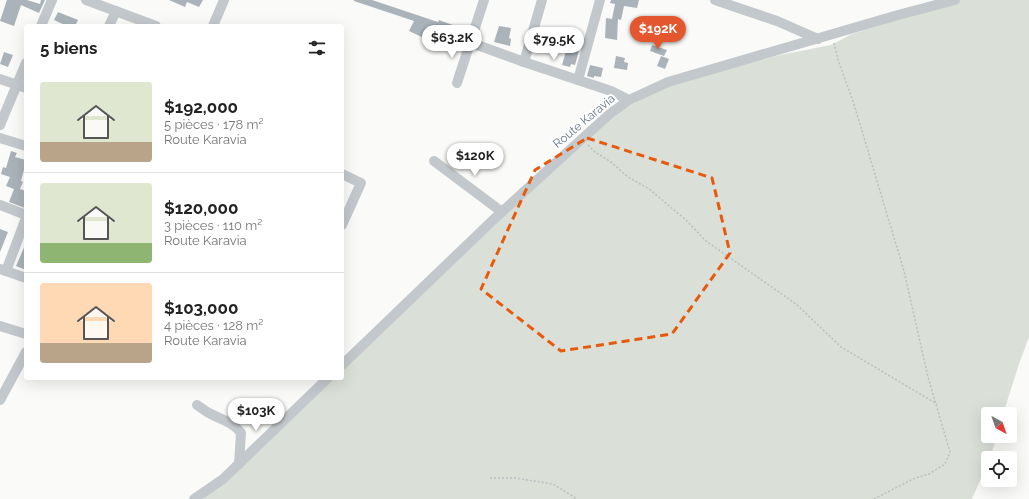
<!DOCTYPE html>
<html lang="fr">
<head>
<meta charset="utf-8">
<style>
	body { margin:0; font-family:Raleway,sans-serif; background:#f6f6f6; color:#222; height:100vh; display:flex; flex-direction:column; font-size:15px; white-space:nowrap }
	* { box-sizing:border-box; margin:0 }
	p { font-size:13px; color:#767676 }
	.icon { flex:none; width:22px; height:22px; fill:none; stroke:currentColor; stroke-width:2; stroke-linecap:round; stroke-linejoin:round }
	.map { position:relative; flex:1; overflow:hidden }
	.sheet { position:absolute; left:24px; top:24px; width:320px; height:356px; display:flex; flex-direction:column; background:#fff; border-radius:4px; box-shadow:0 4px 16px #0002 }
	.sheet>* { flex:none }
	.needle { width:26px; rotate:140deg }
	.tools { position:absolute; left:981px; top:407px; display:grid; gap:8px }
	.tools a { display:grid; place-items:center; width:36px; height:36px; border-radius:4px; background:#fff; box-shadow:0 4px 16px #0002; font-size:20px }
	.price { position:absolute; translate:-50% -34px; padding:0 9px; border-radius:14px; background:#fff; color:#222; font-size:13px; line-height:26px; filter:drop-shadow(0 1px 2px #0008) }
	.price::after { content:''; position:absolute; left:50%; top:24px; width:12px; height:9px; margin-left:-6px; background:inherit; clip-path:polygon(0 0,100% 0,50% 100%) }
	.price.current { background:#e4572e; color:#fff }
	ul { padding:0; list-style:none }
	li { display:flex; align-items:center; gap:12px; height:100px; padding:0 16px }
	li+li { border-top:1px solid #e0e0e0 }
	li span { display:grid; place-items:center; flex:none; width:112px; height:80px; border-radius:4px; color:#555 }
	li>.icon { margin-inline-start:auto }
	span .icon { width:48px; height:48px; fill:#fffc; stroke-width:1 }
	li b { font-size:17px }
	h2 { display:flex; justify-content:space-between; align-items:center; height:48px; padding:0 16px; font-size:17px }
	.map>svg:first-child { display:block }
	.green { fill:#dadfd7 }
	.building { fill:#aab3b9 }
	.lines { fill:none; stroke-linecap:round; stroke-linejoin:round }
	.path { stroke:#bbbfc2; stroke-width:1.5; stroke-dasharray:2 2; stroke-linecap:butt }
	.minor { stroke:#c3c8cc; stroke-width:10 }
	.marked { fill:none; stroke:#e8590c; stroke-width:3; stroke-dasharray:8 5; stroke-linejoin:round }
	.labels { text-anchor:middle; stroke-width:4; stroke-linejoin:round; paint-order:stroke }
	.street-label { font-size:12px; fill:#657683; stroke:#fff }
</style>
</head>
<body>
<div class="map">
<svg width="1029" height="499" viewBox="0 0 1029 499">
	<rect width="100%" height="100%" fill="#fafaf8"/>
	<path class="green" d="M960,0H1029V337L1020,361L1003,414H988V436H997L990,458H988V462L972,499H199L332,378H342V369L477,240L622,110L661,89L717,72L780,55L831,45L852,34Z"/>
	<g class="building">
		<path d="M7,0H27L40,4L41,0H45L39,13L21,5L14,26L0,21Z"/>
		<path d="M169,0H203L199,7L187,2L185,7Z"/>
		<path d="M354,0H372L438,22L439,20L466,30L464,38L428,26L424,38L409,31L414,21L354,1Z"/>
		<path d="M611,0H639L637,8L624,6L621,20L618,19L617,40L605,38L606,18L612,19L615,4L610,3Z"/>
		<path d="M58,12L78,20L75,26H67L54,20Z"/>
		<path d="M499,26L511,28L509,38L511,39L510,46L494,42Z"/>
		<path d="M652,45L667,50L664,56L650,51Z"/>
		<path d="M567,48L579,51L575,65L571,64L570,67L562,65Z"/>
		<path d="M4,52L13,55L8,67L0,64Z"/>
		<path d="M616,56L625,58L624,62L628,63L627,70L614,68Z"/>
		<path d="M661,56L669,59L665,69L657,66Z"/>
		<path d="M590,65L603,68L601,77L594,76V78L587,76Z"/>
		<path d="M11,151L17,153L15,157L26,160V170H24L21,181L23,182L20,189L26,191L25,208L9,202L14,189L6,186L10,177L1,174L3,167L6,168Z"/>
		<path d="M0,229L8,232L0,252Z"/>
		<path d="M26,243V270L16,266Z"/>
	</g>
	<g class="lines">
		<g class="path">
			<path d="M834,43L838,60L853,101L904,271L928,377L950,452L945,464L929,474L915,478L874,499"/>
			<path d="M588,145L595,152L611,162L628,177L649,189L661,199L686,220L706,241L796,304L841,347L937,404"/>
			<path d="M490,478H515L553,484L577,499"/>
		</g>
		<g class="minor">
			<path d="M86,0L156,26"/>
			<path d="M715,0L777,21L818,39"/>
			<path d="M41,26L52,0"/>
			<path d="M109,26L116,11"/>
			<path d="M213,26L224,0"/>
			<path d="M469,42L524,62L611,91L629,100"/>
			<path d="M524,62L542,0"/>
			<path d="M0,79L26,88"/>
			<path d="M578,80L600,0"/>
			<path d="M457,83L484,0"/>
			<path d="M0,125L26,63"/>
			<path d="M0,138L26,146"/>
			<path d="M434,161L502,212"/>
			<path d="M342,174L361,183L342,225"/>
			<path d="M0,205L26,215"/>
			<path d="M0,269L26,278"/>
			<path d="M6,271L26,218"/>
			<path d="M0,326L26,334"/>
			<path d="M342,365L493,220L582,139L611,113L629,100L668,82L898,15L955,0"/>
			<path d="M0,400L26,352"/>
			<path d="M197,405C202,408 206,412 211,414C222,420 233,422 241,433L239,464"/>
			<path d="M194,499L223,479L328,378"/>
		</g>
	</g>
	<path class="marked" d="M587,138L712,178L730,253L672,334L561,351L481,289L535,170Z"/>
	<g class="labels">
		<g class="street-label">
			<text transform="translate(584 121) rotate(-40)" y="4">Route Karavia</text>
		</g>
	</g>
</svg>
<div class="tools">
<a><svg class="needle" viewBox="-14 -14 28 28"><path d="M0-13l5 13h-10z" fill="#e53935"/><path d="M0 13l5-13h-10z" fill="#767676"/></svg></a>
<a><svg class="icon" aria-label="locate" viewBox="0 0 24 24"><circle cx="12" cy="12" r="6"/><path d="M12 2v4M12 18v4M2 12h4M18 12h4"/></svg></a>
</div>
<b class="price current" style="left:658px;top:50px">$192K</b>
<b class="price" style="left:452px;top:59px">$63.2K</b>
<b class="price" style="left:554px;top:61px">$79.5K</b>
<b class="price" style="left:475px;top:177px">$120K</b>
<b class="price" style="left:256px;top:432px">$103K</b>
<section class="sheet">
<h2>5 biens<svg class="icon" aria-label="filters" viewBox="0 0 24 24"><path d="M4 7h16M4 17h16"/><circle cx="9" cy="7" r="2"/><circle cx="15" cy="17" r="2"/></svg></h2>
<ul>
<li><span style="background:linear-gradient(#dfe7d0 75%,#b9a48a 0)"><svg class="icon" aria-label="home" viewBox="0 0 24 24"><path d="M3 11l9-7 9 7M6 9v11h12V9"/></svg></span><div><b>$192,000</b><p>5 pièces · 178 m²</p><p>Route Karavia</p></div></li>
<li><span style="background:linear-gradient(#dfe7d0 75%,#8fb573 0)"><svg class="icon" aria-label="home" viewBox="0 0 24 24"><path d="M3 11l9-7 9 7M6 9v11h12V9"/></svg></span><div><b>$120,000</b><p>3 pièces · 110 m²</p><p>Route Karavia</p></div></li>
<li><span style="background:linear-gradient(#ffd9b3 75%,#b9a48a 0)"><svg class="icon" aria-label="home" viewBox="0 0 24 24"><path d="M3 11l9-7 9 7M6 9v11h12V9"/></svg></span><div><b>$103,000</b><p>4 pièces · 128 m²</p><p>Route Karavia</p></div></li>
</ul>
</section>
</div>
</body>
</html>
